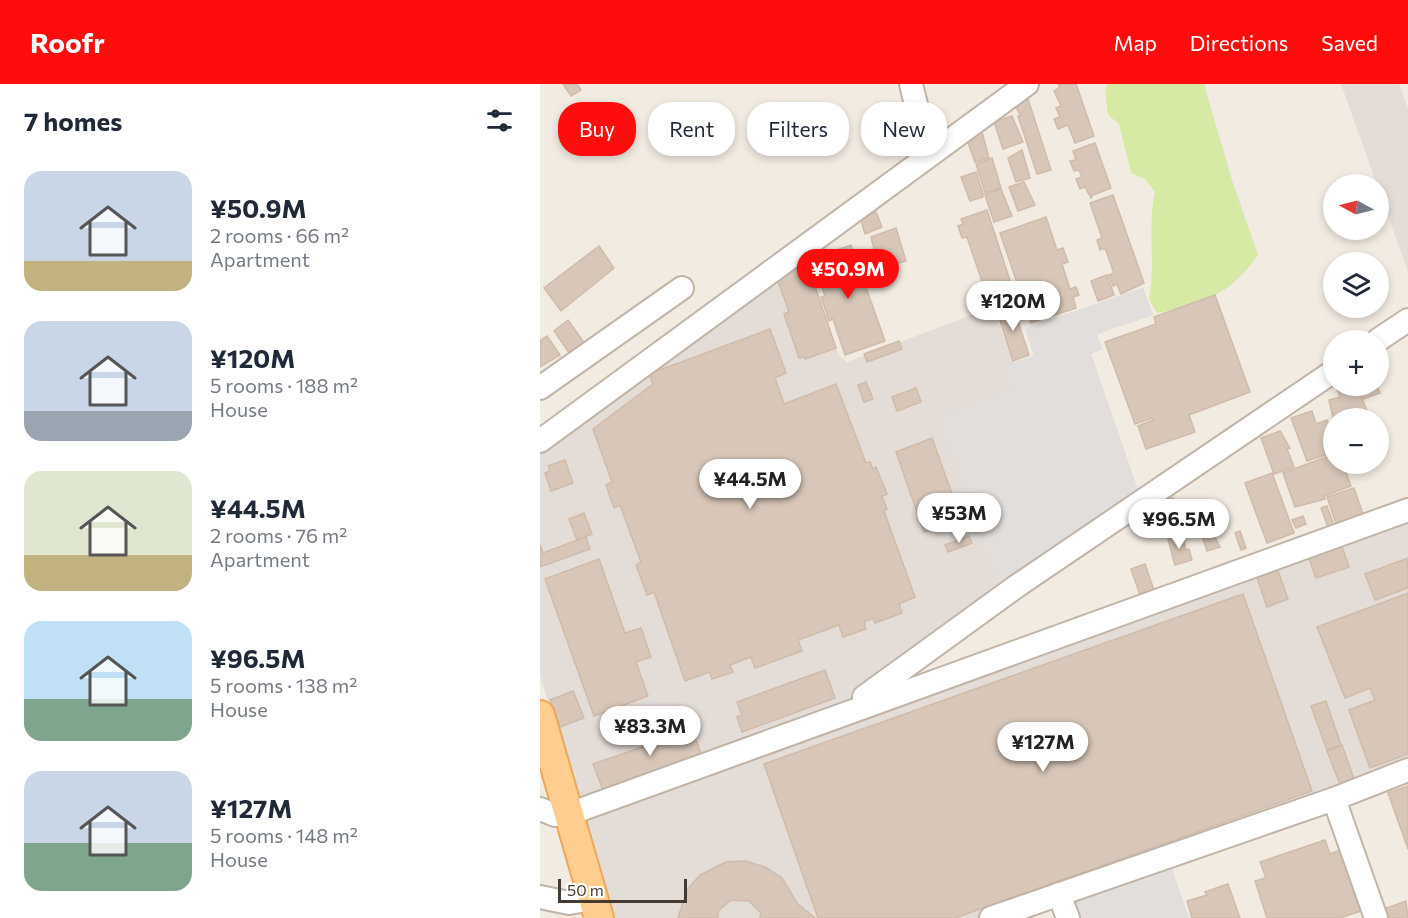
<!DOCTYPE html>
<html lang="en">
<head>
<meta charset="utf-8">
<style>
	body { margin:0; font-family:Commissioner,sans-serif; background:#f2f2f3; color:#1f2937; height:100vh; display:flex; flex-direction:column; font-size:22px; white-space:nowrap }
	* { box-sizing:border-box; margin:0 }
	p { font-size:20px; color:#747a83 }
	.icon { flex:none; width:33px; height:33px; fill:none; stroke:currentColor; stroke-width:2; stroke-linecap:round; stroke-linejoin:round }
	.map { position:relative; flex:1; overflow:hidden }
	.panel { display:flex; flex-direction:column; background:#fff; width:540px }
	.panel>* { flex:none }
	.top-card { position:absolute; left:18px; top:18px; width:570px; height:54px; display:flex; gap:12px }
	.needle { width:39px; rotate:277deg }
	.controls { position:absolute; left:783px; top:90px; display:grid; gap:12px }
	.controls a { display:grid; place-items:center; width:66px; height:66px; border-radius:50%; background:#fff; box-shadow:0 3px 9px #0003; font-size:30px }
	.scale { position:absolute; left:18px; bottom:15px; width:129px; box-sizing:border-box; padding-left:6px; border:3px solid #443a32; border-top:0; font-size:16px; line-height:21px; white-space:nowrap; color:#443a32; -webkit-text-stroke:4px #fff; paint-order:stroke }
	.price { position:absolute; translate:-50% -51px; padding:0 14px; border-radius:21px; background:#fff; color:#222; font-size:20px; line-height:39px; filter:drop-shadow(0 2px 3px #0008) }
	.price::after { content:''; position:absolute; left:50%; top:36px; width:18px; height:14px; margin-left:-9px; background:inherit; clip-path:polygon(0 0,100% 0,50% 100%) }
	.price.active { background:#ff0c0c; color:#fff }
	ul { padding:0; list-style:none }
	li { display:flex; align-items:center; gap:18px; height:150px; padding:0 24px }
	li span { display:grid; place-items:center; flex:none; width:168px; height:120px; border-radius:18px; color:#555 }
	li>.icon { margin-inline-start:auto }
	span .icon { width:72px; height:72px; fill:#fffc; stroke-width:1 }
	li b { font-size:26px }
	h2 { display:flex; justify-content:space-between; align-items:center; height:72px; padding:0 24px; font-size:26px }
	.chip { padding:0 21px; border-radius:24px; background:#fff; box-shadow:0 3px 9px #0003; font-size:21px; line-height:54px }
	.chip.active { background:#ff0c0c; color:#fff }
	header { display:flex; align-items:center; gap:36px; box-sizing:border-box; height:84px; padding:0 30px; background:#ff0c0c; color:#fff }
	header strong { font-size:28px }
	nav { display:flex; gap:33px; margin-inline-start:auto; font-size:21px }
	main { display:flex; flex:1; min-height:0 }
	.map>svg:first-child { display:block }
	.industrial { fill:#e4dcd7 }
	.green { fill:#d6eaa6 }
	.parking { fill:#e2dedb }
	.building { fill:#d8c7b9; stroke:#d0bba9; stroke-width:1.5 }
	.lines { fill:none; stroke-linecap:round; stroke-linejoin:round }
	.minor-casing { stroke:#c1b4a7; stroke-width:26 }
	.major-casing { stroke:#eca856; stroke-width:32 }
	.minor { stroke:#fff; stroke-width:22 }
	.major { stroke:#ffce8e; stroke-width:28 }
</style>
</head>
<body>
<header>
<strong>Roofr</strong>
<nav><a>Map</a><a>Directions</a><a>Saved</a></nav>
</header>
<main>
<section class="panel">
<h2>7 homes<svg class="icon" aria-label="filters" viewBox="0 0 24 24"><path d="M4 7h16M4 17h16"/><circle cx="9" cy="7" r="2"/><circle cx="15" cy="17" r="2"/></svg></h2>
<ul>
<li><span style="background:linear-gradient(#c9d6e8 75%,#c2b280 0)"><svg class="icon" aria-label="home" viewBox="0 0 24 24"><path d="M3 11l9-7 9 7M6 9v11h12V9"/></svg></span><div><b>¥50.9M</b><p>2 rooms · 66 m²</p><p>Apartment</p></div></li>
<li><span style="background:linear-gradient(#c9d6e8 75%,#9aa5b1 0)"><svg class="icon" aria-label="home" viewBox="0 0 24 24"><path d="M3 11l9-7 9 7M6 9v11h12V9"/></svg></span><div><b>¥120M</b><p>5 rooms · 188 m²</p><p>House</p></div></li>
<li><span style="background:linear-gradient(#dfe7d0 70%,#c2b280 0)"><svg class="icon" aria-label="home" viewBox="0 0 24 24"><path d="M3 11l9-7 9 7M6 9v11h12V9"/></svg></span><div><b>¥44.5M</b><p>2 rooms · 76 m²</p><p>Apartment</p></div></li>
<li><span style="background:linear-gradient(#bfe0f5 65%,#7fa58c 0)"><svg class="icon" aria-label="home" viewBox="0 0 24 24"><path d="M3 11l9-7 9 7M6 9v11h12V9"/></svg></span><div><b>¥96.5M</b><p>5 rooms · 138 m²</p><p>House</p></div></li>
<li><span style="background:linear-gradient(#c9d6e8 60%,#7fa58c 0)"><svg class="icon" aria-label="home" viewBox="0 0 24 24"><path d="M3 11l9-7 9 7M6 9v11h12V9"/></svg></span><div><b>¥127M</b><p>5 rooms · 148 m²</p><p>House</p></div></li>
</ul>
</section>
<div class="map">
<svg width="868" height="834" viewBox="0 0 868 834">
	<rect width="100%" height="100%" fill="#f2ebe2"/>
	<g class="industrial">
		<path d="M801,0H859L868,25V188Z"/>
		<path d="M264,169L296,264L300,272L307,278L453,223L473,279L494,272L485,244L603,204L613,231L557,250L562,265L551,270L598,406L596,413L302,625L46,718L35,713L0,590V363Z"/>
		<path d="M868,435V680L441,834H70L41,731Z"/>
	</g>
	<path class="green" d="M568,0H664L692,96L718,171C692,209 662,222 617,229L609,215C616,180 607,143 615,108L605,95L591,89L579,40L568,31L565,6Z"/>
	<g class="parking">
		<path d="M603,204L613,231L557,250L562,265L551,270L598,406L460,503L399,333L472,305L465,283L494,272L485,244Z"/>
		<path d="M629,776L649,834H535L527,812Z"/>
	</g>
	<g class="building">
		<path d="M23,0H37L41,6L31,12Z"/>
		<path d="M518,0H536L554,52L535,59L528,41L518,45L514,35L520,33L516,24L521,22L514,7L520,3Z"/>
		<path d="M488,15L511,86L497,90L478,32H481L474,20Z"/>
		<path d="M472,32L483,58L463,65L454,38Z"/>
		<path d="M441,44L449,74L435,78L425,50Z"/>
		<path d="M555,59L571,104L553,111L551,114L545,103L540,105L536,95L542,93L539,86L534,87L530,77L536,76L533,67Z"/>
		<path d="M482,66L490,94L476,98L468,74Z"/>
		<path d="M452,74L461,104L445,109L436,80Z"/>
		<path d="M436,88L443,110V113L430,117L421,93Z"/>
		<path d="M484,98L495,121L478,127L469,103Z"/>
		<path d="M461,105L472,132L454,138L445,111Z"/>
		<path d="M573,111L604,199L581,210L577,200L573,202L569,191L574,189L565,164L560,166L557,156L562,154L550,119Z"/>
		<path d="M447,126L474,209L449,218L427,153L422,154L418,142L423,140L421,135Z"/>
		<path d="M336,128L342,143L325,150L320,133Z"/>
		<path d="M506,133L517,166L523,164L528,178L522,180L530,205L536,203L539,211L533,213L536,224L491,239L460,149Z"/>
		<path d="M356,144L366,177L339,185L331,153Z"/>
		<path d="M311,161L345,257L305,271L293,235L289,237L281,213L285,212L272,175Z"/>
		<path d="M59,162L74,184L21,227L4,204Z"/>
		<path d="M264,170L296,264L265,275L264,273L259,274L244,230L249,228L236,191Z"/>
		<path d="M567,191L574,211L558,217L551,197Z"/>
		<path d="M675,211L710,308L649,331L655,348L606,365L598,342L613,336L612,334L595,340L565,258L616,240L614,233Z"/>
		<path d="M472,219L489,271L473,277L456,224Z"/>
		<path d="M28,236L45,260L30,270L14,247Z"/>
		<path d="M230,245L246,289L235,294L244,320L296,300L326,379L330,378L333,385L336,383L347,410L342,412L347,425L344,427L375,513L359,520L362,529L335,539L333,534L324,538L326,545L303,553L299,541L258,556L262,567L215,584L211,573L190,581L193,588L172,595L170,588L145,597L114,508L107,511L96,481L101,478L80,421L74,424L66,401L72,398L53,345L113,300L109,290Z"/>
		<path d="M7,252L20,271L0,283V257Z"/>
		<path d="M359,257L362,265L327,278L324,270Z"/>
		<path d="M326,298L333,315L324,318L318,301Z"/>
		<path d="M800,302H817L830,334H794V338L789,316L800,313L796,303Z"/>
		<path d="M818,302H837L840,309L823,315Z"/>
		<path d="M376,304L381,318L357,327L352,313Z"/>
		<path d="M772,327L776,340L787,336L794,353V368L767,377L751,334Z"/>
		<path d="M740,347L750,364L747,365L754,383L734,390L721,354Z"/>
		<path d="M392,354L421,435L384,448L356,368Z"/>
		<path d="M794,370V380H803L811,402L784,412L785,415L755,423L743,389Z"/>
		<path d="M25,376L33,399L11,407L5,389L10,387L8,382Z"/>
		<path d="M732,389L754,449L727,459L705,399Z"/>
		<path d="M814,404L824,433L797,442L787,413Z"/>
		<path d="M633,414L637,427L632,429L639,442L625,446L616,419Z"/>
		<path d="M787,422L795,444L789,446L781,424Z"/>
		<path d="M44,429L52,450L37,456L29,435Z"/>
		<path d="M763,432L766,440L756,444L752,436Z"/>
		<path d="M673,434L678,449L674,451L680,463L667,467L658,439Z"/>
		<path d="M616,435L620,446L614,448L611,437Z"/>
		<path d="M700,447L706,464L701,466L695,449Z"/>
		<path d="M644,450L645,466L649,465L652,476L635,481L628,455Z"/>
		<path d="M429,452L432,459L408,468L405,461Z"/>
		<path d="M46,453L50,465L0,483V460L3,469Z"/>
		<path d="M801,460L809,483L776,494L769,475L779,471L778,468Z"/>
		<path d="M868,474V504L835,516L825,490Z"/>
		<path d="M59,475L85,549L101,544L111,573L96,578L108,612L54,632L5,495Z"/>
		<path d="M605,480L615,509L601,514L591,485Z"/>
		<path d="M737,484L748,515L727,523L716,491Z"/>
		<path d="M868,509V670L830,684L809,626L835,616L830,604L805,614L777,543Z"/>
		<path d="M703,510L772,707L415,834H278L224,680Z"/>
		<path d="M285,586L295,614L202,648L197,633L202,631L197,618Z"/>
		<path d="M33,607L44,634L20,643L10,616Z"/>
		<path d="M786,617L801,661L787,666L771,622Z"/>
		<path d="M148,639L149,642L154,640L157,649L154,650L161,670L63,706L53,680L108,661L105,655Z"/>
		<path d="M802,661L814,695L800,700L787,667Z"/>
		<path d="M868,702V765L848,709Z"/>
		<path d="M785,756L790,770L800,766L821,827L800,834H727L715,797L726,794L720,778Z"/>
		<path d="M205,777L225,783L242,794L257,819L275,834H220L221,829L209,817L191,816L178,827V834H138L147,806L160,791L186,778Z"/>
		<path d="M688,800L700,834H652L647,817L667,811L665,808Z"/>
		<path d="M866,817L868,834H844L841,826Z"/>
	</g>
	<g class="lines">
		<defs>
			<g id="minor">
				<path d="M371,0L388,70"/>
				<path d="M838,256L868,236"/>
				<path d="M0,304L142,204"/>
				<path d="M0,357L487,0"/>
				<path d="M324,613L477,502L794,287"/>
				<path d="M794,715L836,834"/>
				<path d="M0,725L15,731L29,730L868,426"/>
				<path d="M519,810L528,834"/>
				<path d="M0,813L29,819L53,815"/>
				<path d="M451,834L794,715L868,686"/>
			</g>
			<path id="major" d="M0,631L59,834"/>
		</defs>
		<use href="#minor" class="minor-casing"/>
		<use href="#major" class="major-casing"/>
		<use href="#minor" class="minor"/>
		<use href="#major" class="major"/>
	</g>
</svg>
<div class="controls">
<a><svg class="needle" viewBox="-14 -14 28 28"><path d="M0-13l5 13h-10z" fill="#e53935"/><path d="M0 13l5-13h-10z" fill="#747a83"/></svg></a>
<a><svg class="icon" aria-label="layers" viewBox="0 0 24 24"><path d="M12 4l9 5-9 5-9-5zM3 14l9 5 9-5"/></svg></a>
<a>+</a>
<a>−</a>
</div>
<div class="scale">50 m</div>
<b class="price active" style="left:308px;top:216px">¥50.9M</b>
<b class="price" style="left:473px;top:248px">¥120M</b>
<b class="price" style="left:210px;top:426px">¥44.5M</b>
<b class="price" style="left:419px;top:460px">¥53M</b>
<b class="price" style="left:639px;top:466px">¥96.5M</b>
<b class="price" style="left:110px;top:673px">¥83.3M</b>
<b class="price" style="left:503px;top:689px">¥127M</b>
<div class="top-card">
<a class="chip active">Buy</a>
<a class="chip">Rent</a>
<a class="chip">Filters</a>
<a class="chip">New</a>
</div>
</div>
</main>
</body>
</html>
